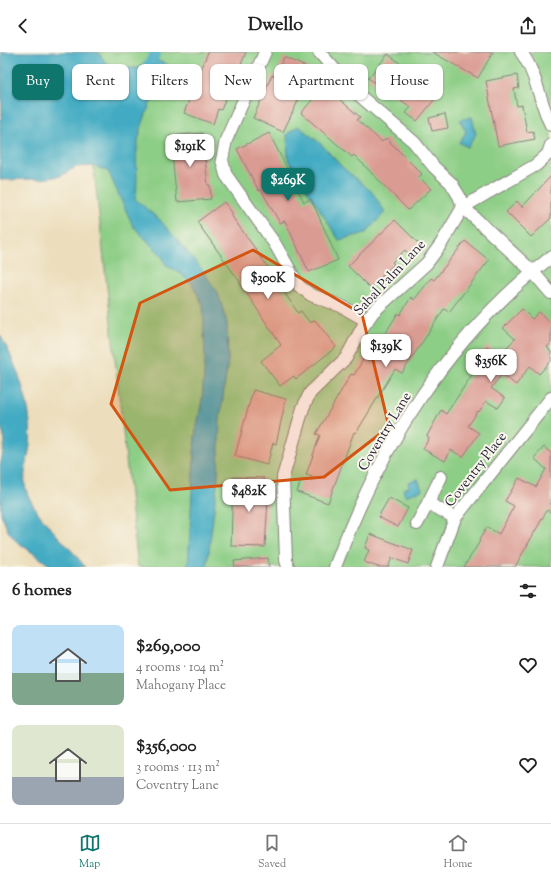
<!DOCTYPE html>
<html lang="en">
<head>
<meta charset="utf-8">
<style>
	body { margin:0; font-family:"Sorts Mill Goudy",serif; background:#f6f6f6; color:#222; height:100vh; display:flex; flex-direction:column; font-size:15px; white-space:nowrap }
	* { box-sizing:border-box; margin:0 }
	p { font-size:13px; color:#767676 }
	.icon { flex:none; width:22px; height:22px; fill:none; stroke:currentColor; stroke-width:2; stroke-linecap:round; stroke-linejoin:round }
	.map { position:relative; height:515px; overflow:hidden }
	.panel { display:flex; flex-direction:column; background:#fff; flex:1 }
	.panel>* { flex:none }
	.hud { position:absolute; left:12px; top:12px; width:527px; height:36px; display:flex; gap:8px }
	.price { position:absolute; translate:-50% -34px; padding:0 9px; border-radius:8px; background:#fff; color:#222; font-size:13px; line-height:26px; filter:drop-shadow(0 1px 2px #0008) }
	.price::after { content:''; position:absolute; left:50%; top:24px; width:12px; height:9px; margin-left:-6px; background:inherit; clip-path:polygon(0 0,100% 0,50% 100%) }
	.price.active { background:#0f766e; color:#fff }
	ul { padding:0; list-style:none }
	li { display:flex; align-items:center; gap:12px; height:100px; padding:0 12px }
	li span { display:grid; place-items:center; flex:none; width:112px; height:80px; border-radius:8px; color:#555 }
	li>.icon { margin-inline-start:auto }
	span .icon { width:48px; height:48px; fill:#fffc; stroke-width:1 }
	li b { font-size:17px }
	h2 { display:flex; justify-content:space-between; align-items:center; height:48px; padding:0 12px; font-size:17px }
	.chip { padding:0 14px; border-radius:8px; background:#fff; box-shadow:0 1px 3px #0004; font-size:14px; line-height:36px }
	.chip.active { background:#0f766e; color:#fff }
	header { display:flex; justify-content:space-between; align-items:center; height:52px; padding:0 12px; background:#fff; font-size:18px; font-weight:700 }
	.tabs { display:flex; justify-content:space-around; align-items:center; height:56px; border-top:1px solid #e0e0e0; background:#fff; font-size:11px; color:#767676 }
	.tabs a { display:grid; justify-items:center; gap:2px }
	.tabs .active { color:#0f766e }
	.map>svg:first-child { display:block }
	.grass { fill:#8dce86; stroke:#587860 }
	.water { fill:#43abc3; stroke:#32667f }
	.lines { fill:none; stroke-linecap:round; stroke-linejoin:round }
	.canal { stroke:#43abc3; stroke-width:11 }
	.building { fill:#da9b93 }
	.minor-casing { stroke:#87807c; stroke-width:14 }
	.path { stroke:#87807c; stroke-width:2; stroke-dasharray:1 3; stroke-linecap:butt }
	.minor { stroke:#fff; stroke-width:12 }
	.marked { fill:#d45411; fill-opacity:0.2; stroke:#d45411; stroke-width:3; stroke-linejoin:round }
	.labels { text-anchor:middle; stroke-width:4; stroke-linejoin:round; paint-order:stroke }
	.street-label { font-size:14px; fill:#22223b; stroke:#fbf7ec }
</style>
</head>
<body>
<header><svg class="icon" aria-label="back" viewBox="0 0 24 24"><path d="M15 5l-7 7 7 7"/></svg>Dwello<svg class="icon" aria-label="share" viewBox="0 0 24 24"><path d="M12 15V3M7 8l5-5 5 5M5 13v7h14v-7"/></svg></header>
<div class="map">
<svg width="551" height="515" viewBox="0 0 551 515">
	<rect width="100%" height="100%" fill="#fbf7ec"/>
	<filter id="ink" filterUnits="userSpaceOnUse"><feTurbulence type="fractalNoise" baseFrequency=".025" numOctaves="2"/><feDisplacementMap in="SourceGraphic" scale="8" xChannelSelector="R" yChannelSelector="G"/><feConvolveMatrix kernelMatrix="1 2 1 2 8 2 1 2 1" color-interpolation-filters="sRGB"/></filter>
	<filter id="wash" filterUnits="userSpaceOnUse"><feTurbulence type="fractalNoise" baseFrequency=".012" numOctaves="4" result="noise"/><feDisplacementMap in="SourceGraphic" scale="16" xChannelSelector="R" yChannelSelector="G"/><feGaussianBlur stdDeviation="0.9" result="paint"/><feColorMatrix in="noise" values="0 0 0 0 0 0 0 0 0 0 0 0 0 0 0 0 0 1.4 0 .05"/><feComposite in="paint" operator="in"/></filter>
	<g filter="url(#wash)">
		<rect width="100%" height="100%" fill="#ecdebc"/>
		<path class="grass" d="M81,0H551V515H138Z"/>
		<g class="water">
			<path d="M1,0H98L106,11L122,16H138L150,6L169,13C156,39 140,68 137,97C135,114 139,130 135,147L159,167L200,215L218,241L227,271L228,308L220,367L218,424L207,515H188L195,384L202,348L205,307L203,253L192,232L180,221L166,213L162,204L133,174L108,119L94,114L76,115L60,124L41,127L0,128V67L2,65Z"/>
			<path d="M472,65L476,82L468,95L459,91L466,80L460,68Z"/>
			<path d="M298,74L320,91L342,115L372,140L385,160L366,181L339,188L288,108L287,82Z"/>
			<path d="M0,283C17,312 34,359 30,393C28,409 21,424 27,441C39,470 67,490 85,515H52L15,488L8,479L1,462L0,415L5,389L0,371Z"/>
			<path d="M418,427L422,438L405,444L403,437L409,435L408,430Z"/>
		</g>
		<g class="lines">
			<path class="canal" d="M146,19L156,0"/>
		</g>
		<g id="blocks">
			<g class="building">
				<path d="M208,0H246L235,28L233,27L221,58L218,57L213,72L184,61Z"/>
				<path d="M432,0H493L478,26Z"/>
				<path d="M388,2L439,42L417,69L406,61L411,55L368,26Z"/>
				<path d="M284,5L313,18L283,80L253,66L272,23L275,24Z"/>
				<path d="M517,23L519,36L514,37L517,54L522,53L527,80L533,79L535,87L498,94L486,29Z"/>
				<path d="M324,34L360,65L357,68L382,90L386,86L422,122L419,125L431,137L408,158L354,103L352,105L301,61Z"/>
				<path d="M445,62L448,76L432,79L429,66Z"/>
				<path d="M202,81L208,133H210L211,147L177,150L170,84Z"/>
				<path d="M269,81L304,150L311,147L338,208L309,220L285,169L280,171L261,138L259,139L237,97Z"/>
				<path d="M551,124V166L531,185L506,160L517,149L522,155Z"/>
				<path d="M224,150L233,162L231,163L261,205L298,261L301,259L310,271L315,268L336,295L296,327L294,324L280,334L261,309L281,293L239,230H240L197,170Z"/>
				<path d="M395,168L420,193L410,203L405,198L392,210L394,212L370,236L348,214Z"/>
				<path d="M465,189L489,208L449,260L444,257L402,321L395,317L356,381L354,380L328,451L297,440L301,428H312V425L306,423L320,383L316,382L351,322L354,323L364,306L368,309L398,261L400,263L411,245L414,248L431,226L434,228Z"/>
				<path d="M522,257L532,267L539,260L551,271V291L547,295L551,300V309L539,322L530,314L516,333L502,322L491,336L505,346L498,356L486,349L479,360L478,359L468,374L479,381L463,405L451,398L445,409L423,397L429,386L427,384L441,358L446,362L483,306L479,304L487,294L499,303L515,287L503,276Z"/>
				<path d="M253,338L286,347L276,392L273,391L267,413L235,404Z"/>
				<path d="M544,395L551,401V460L547,458L515,515H464L480,489L479,488L487,475L499,482L514,454L505,449L519,426L536,435L546,417L534,406Z"/>
				<path d="M233,425L264,426V447L268,448L265,495L231,494Z"/>
				<path d="M389,446L408,456L398,475L378,465Z"/>
				<path d="M370,482L413,498L408,512L392,506L388,515H378L364,510L369,498L365,496Z"/>
				<path d="M268,506L269,515H235L234,509Z"/>
			</g>
		</g>
	</g>
	<g filter="url(#ink)">
		<use href="#blocks" fill-opacity="0" stroke="#87807c" stroke-width="1"/>
		<g class="lines">
			<defs>
				<g id="minor">
					<path d="M265,0L226,88L222,108L226,123L275,192L299,234L311,243L341,254L367,269"/>
					<path d="M319,0L353,38L414,90L434,115L451,131L459,144L463,155L533,220L551,241"/>
					<path d="M521,0C537,22 539,49 551,73"/>
					<path d="M428,451L441,425"/>
					<path d="M417,472L428,451L455,466"/>
					<path d="M288,515L286,508L283,425L303,356L310,341L346,306L362,276L373,260L427,211L441,192L463,155L536,113L548,102L551,93"/>
					<path d="M335,515C378,396 450,283 551,205"/>
					<path d="M437,515L455,466L551,346"/>
				</g>
			</defs>
			<use href="#minor" class="minor-casing"/>
			<path class="path" d="M550,515L551,514"/>
			<use href="#minor" class="minor"/>
		</g>
	</g>
	<path class="marked" d="M253,198L362,262L389,375L324,425L170,438L111,352L140,251Z"/>
	<g class="labels">
		<g class="street-label">
			<text transform="translate(389 225) rotate(-47)" y="5">Sabal Palm Lane</text>
			<text transform="translate(384 379) rotate(-59)" y="5">Coventry Lane</text>
			<text transform="translate(475 417) rotate(-52)" y="5">Coventry Place</text>
		</g>
	</g>
</svg>
<b class="price" style="left:190px;top:116px">$191K</b>
<b class="price active" style="left:288px;top:150px">$269K</b>
<b class="price" style="left:268px;top:248px">$300K</b>
<b class="price" style="left:386px;top:316px">$139K</b>
<b class="price" style="left:491px;top:331px">$356K</b>
<b class="price" style="left:249px;top:461px">$482K</b>
<div class="hud">
<a class="chip active">Buy</a>
<a class="chip">Rent</a>
<a class="chip">Filters</a>
<a class="chip">New</a>
<a class="chip">Apartment</a>
<a class="chip">House</a>
</div>
</div>
<section class="panel">
<h2>6 homes<svg class="icon" aria-label="filters" viewBox="0 0 24 24"><path d="M4 7h16M4 17h16"/><circle cx="9" cy="7" r="2"/><circle cx="15" cy="17" r="2"/></svg></h2>
<ul>
<li><span style="background:linear-gradient(#bfe0f5 60%,#7fa58c 0)"><svg class="icon" aria-label="home" viewBox="0 0 24 24"><path d="M3 11l9-7 9 7M6 9v11h12V9"/></svg></span><div><b>$269,000</b><p>4 rooms · 104 m²</p><p>Mahogany Place</p></div><svg class="icon" aria-label="heart" viewBox="0 0 24 24"><path d="M12 20l-8-8c-3-5 5-10 8-4 3-6 11-1 8 4z"/></svg></li>
<li><span style="background:linear-gradient(#dfe7d0 65%,#9aa5b1 0)"><svg class="icon" aria-label="home" viewBox="0 0 24 24"><path d="M3 11l9-7 9 7M6 9v11h12V9"/></svg></span><div><b>$356,000</b><p>3 rooms · 113 m²</p><p>Coventry Lane</p></div><svg class="icon" aria-label="heart" viewBox="0 0 24 24"><path d="M12 20l-8-8c-3-5 5-10 8-4 3-6 11-1 8 4z"/></svg></li>
</ul>
</section>
<nav class="tabs">
<a class="active"><svg class="icon" aria-label="map" viewBox="0 0 24 24"><path d="M3 6l6-2 6 2 6-2v14l-6 2-6-2-6 2zM9 4v14M15 6v14"/></svg>Map</a>
<a><svg class="icon" aria-label="saved" viewBox="0 0 24 24"><path d="M7 4h10v16l-5-4-5 4z"/></svg>Saved</a>
<a><svg class="icon" aria-label="home" viewBox="0 0 24 24"><path d="M3 11l9-7 9 7M6 9v11h12V9"/></svg>Home</a>
</nav>
</body>
</html>
